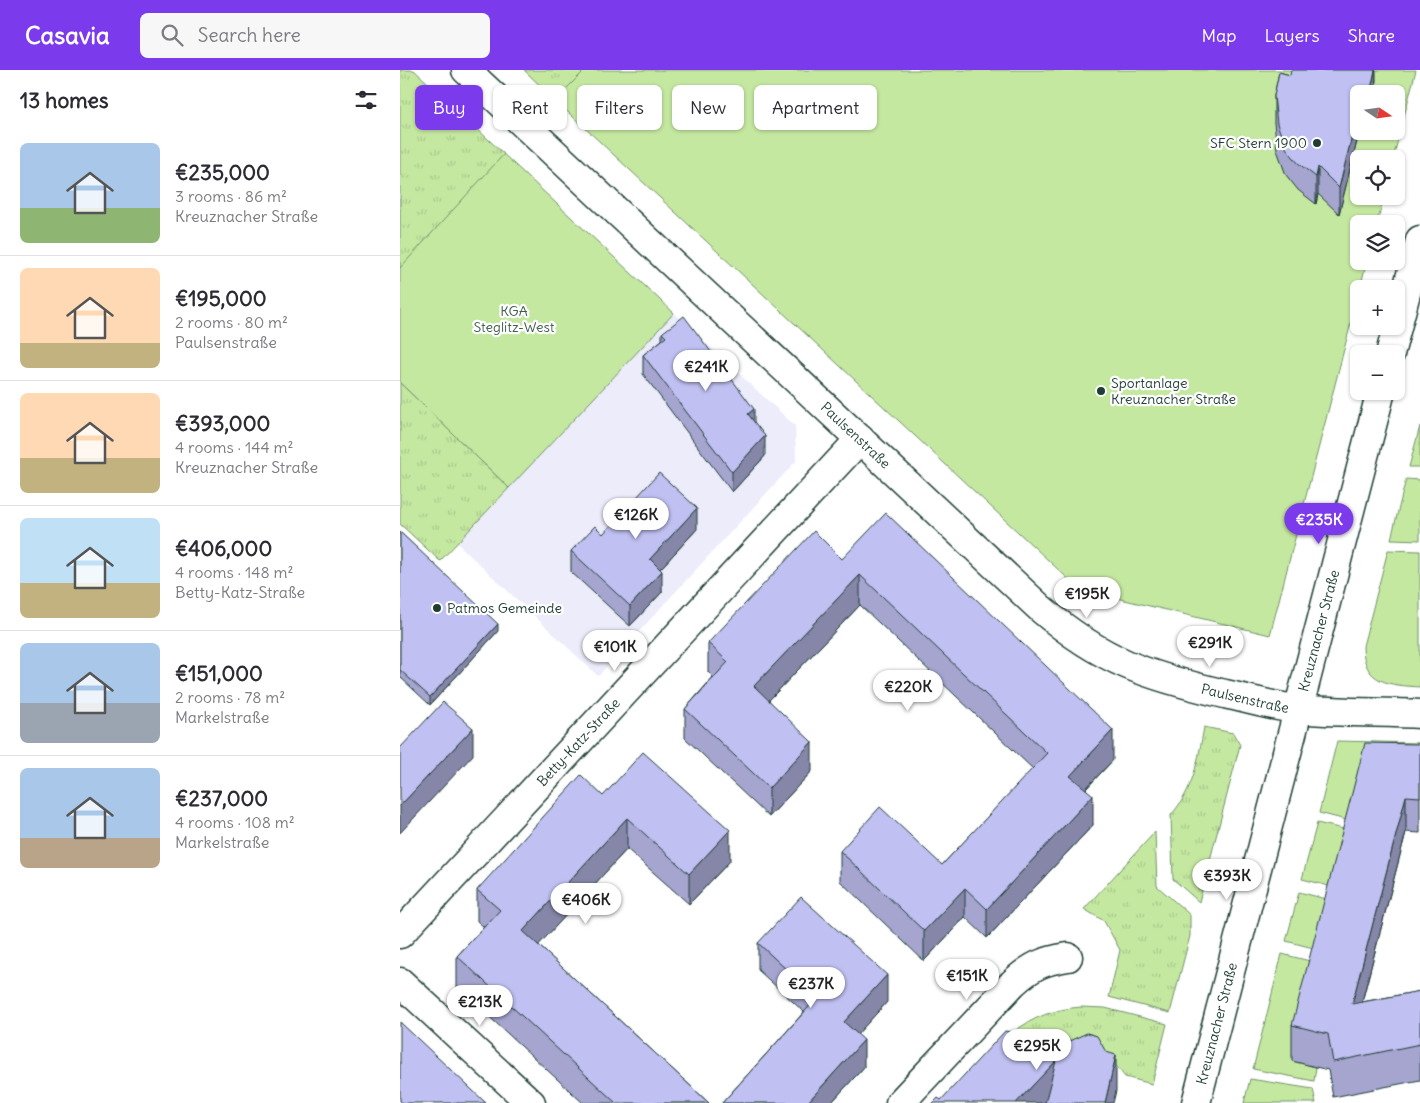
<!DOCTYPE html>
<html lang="en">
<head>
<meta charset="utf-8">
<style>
	body { margin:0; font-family:Delius,sans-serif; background:#f7f7f7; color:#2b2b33; height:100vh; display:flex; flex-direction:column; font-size:19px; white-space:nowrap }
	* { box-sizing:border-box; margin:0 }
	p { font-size:16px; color:#7c7c81 }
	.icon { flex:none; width:28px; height:28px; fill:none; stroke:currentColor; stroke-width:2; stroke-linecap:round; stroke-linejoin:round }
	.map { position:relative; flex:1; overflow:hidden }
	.drawer { display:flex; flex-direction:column; background:#fff; width:400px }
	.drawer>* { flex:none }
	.banner { position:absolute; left:15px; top:15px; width:475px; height:45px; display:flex; gap:10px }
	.needle { width:32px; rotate:103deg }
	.controls { position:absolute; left:950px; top:15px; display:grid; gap:10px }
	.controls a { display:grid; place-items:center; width:55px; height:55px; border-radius:8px; background:#fff; box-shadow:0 1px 4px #0004; font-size:25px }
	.price { position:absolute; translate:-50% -42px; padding:0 11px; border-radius:18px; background:#fff; color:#222; font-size:16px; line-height:32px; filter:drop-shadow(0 1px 2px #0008) }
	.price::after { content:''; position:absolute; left:50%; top:30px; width:15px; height:11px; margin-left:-8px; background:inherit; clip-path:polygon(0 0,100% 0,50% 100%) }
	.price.current { background:#7c3aed; color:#fff }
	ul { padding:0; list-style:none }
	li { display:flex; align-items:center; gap:15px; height:125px; padding:0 20px }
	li+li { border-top:1px solid #e1e1e2 }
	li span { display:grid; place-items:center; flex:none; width:140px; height:100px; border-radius:8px; color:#555 }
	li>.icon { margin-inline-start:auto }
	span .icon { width:60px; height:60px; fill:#fffc; stroke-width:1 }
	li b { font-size:21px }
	h2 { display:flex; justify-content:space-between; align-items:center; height:60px; padding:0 20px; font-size:21px }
	.chip { padding:0 18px; border-radius:8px; background:#fff; box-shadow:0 1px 4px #0004; font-size:18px; line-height:45px }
	.chip.current { background:#7c3aed; color:#fff }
	header { display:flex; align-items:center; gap:30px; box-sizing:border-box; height:70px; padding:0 25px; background:#7c3aed; color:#fff }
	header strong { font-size:24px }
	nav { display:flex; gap:28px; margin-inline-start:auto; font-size:18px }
	.search { width:350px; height:45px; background:#f7f7f7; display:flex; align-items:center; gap:12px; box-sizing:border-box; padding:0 18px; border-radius:8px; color:#7c7c81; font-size:19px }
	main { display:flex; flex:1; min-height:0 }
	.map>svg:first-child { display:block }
	.built { fill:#ececfb }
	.green { fill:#c5e8a1; stroke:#72926a; fill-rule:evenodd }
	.park { fill:url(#park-tufts); stroke:#72926a }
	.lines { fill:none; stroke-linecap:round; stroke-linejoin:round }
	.minor-casing { stroke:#1f3d34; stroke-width:31 }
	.minor { stroke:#fff; stroke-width:28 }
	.wall { fill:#a5a5d0; stroke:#1f3d34 }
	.shaded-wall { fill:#8686a9; stroke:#1f3d34 }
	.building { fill:#c0c0f2; stroke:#1f3d34 }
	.poi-dot { fill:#1f3d34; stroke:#fff; stroke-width:2 }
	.labels { text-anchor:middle; stroke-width:4.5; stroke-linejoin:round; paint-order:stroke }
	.poi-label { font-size:14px; fill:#1f3d34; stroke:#fff; text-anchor:start }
	.park-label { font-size:14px; fill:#405f4a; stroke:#fff }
	.street-label { font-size:14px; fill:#1f3d34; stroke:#fff }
</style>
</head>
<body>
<header>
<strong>Casavia</strong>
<div class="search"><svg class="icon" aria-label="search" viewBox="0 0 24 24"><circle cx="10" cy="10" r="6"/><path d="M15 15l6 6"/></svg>Search here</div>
<nav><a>Map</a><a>Layers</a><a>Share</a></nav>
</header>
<main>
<section class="drawer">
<h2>13 homes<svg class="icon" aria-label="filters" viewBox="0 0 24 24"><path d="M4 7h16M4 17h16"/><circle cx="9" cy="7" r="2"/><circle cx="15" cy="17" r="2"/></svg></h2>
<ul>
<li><span style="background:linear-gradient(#a9c7e8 65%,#8fb573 0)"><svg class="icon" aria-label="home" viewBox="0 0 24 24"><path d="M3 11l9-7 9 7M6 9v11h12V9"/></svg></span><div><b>€235,000</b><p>3 rooms · 86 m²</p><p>Kreuznacher Straße</p></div></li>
<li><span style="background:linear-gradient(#ffd9b3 75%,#c2b280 0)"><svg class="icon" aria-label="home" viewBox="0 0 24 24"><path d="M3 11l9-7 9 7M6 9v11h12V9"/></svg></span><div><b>€195,000</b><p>2 rooms · 80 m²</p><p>Paulsenstraße</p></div></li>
<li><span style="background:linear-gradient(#ffd9b3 65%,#c2b280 0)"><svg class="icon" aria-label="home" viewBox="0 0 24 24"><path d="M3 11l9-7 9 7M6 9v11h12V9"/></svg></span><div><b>€393,000</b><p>4 rooms · 144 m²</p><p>Kreuznacher Straße</p></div></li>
<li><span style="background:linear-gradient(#bfe0f5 65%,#c2b280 0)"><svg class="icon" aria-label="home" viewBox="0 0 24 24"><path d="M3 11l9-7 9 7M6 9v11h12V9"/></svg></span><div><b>€406,000</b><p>4 rooms · 148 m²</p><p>Betty-Katz-Straße</p></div></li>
<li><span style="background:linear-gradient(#a9c7e8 60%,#9aa5b1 0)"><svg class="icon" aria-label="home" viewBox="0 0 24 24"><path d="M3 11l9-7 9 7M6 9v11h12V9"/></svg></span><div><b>€151,000</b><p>2 rooms · 78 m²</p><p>Markelstraße</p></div></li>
<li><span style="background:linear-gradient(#a9c7e8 70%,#b9a48a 0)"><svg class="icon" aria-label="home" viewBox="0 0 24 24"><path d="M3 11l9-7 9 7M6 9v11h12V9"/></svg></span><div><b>€237,000</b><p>4 rooms · 108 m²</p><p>Markelstraße</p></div></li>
</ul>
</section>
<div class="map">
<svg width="1020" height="1033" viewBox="0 0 1020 1033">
	<defs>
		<pattern id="park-tufts" width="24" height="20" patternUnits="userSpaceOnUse" patternTransform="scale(1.25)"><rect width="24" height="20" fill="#c5e8a1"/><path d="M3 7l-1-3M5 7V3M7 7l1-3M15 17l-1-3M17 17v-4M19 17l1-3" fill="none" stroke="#a9c88b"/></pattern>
	</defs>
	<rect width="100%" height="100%" fill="#fff"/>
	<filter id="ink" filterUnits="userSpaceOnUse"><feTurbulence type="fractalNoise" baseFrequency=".02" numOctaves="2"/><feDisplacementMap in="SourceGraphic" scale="10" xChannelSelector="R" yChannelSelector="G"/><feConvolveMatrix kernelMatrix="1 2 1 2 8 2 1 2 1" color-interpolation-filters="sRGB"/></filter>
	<g filter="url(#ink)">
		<path class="built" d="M274,243L395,356L396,391L198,606L57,473Z"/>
		<g class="green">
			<path d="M165,0H1016L993,89H959V126H984L977,154H959V191H967L870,565L679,519L155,30L150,24ZM959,24H996V61H959Z"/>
			<path d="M99,80L274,243L109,418L0,313V129Z"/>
			<path d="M1020,356V397H1009Z"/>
			<path d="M1006,409L1020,410V470L991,469Z"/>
			<path d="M988,480L1020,481V617C990,615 963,614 963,576Z"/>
			<path d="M937,671L1020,673V710L954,752L919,743Z"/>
			<path d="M917,753L952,761L937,818L902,809Z"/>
			<path d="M899,822L934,831L921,880L886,871Z"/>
			<path d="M882,884L918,893L892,991L916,997L914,1011L853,999Z"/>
			<path d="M850,1009L913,1019L916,1033H844Z"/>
		</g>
		<g class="park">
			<path d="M0,0H14L104,84L0,198Z"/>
			<path d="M124,0H185L155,30Z"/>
			<path d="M0,313L109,418L40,491L0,454Z"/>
			<path d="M804,657L833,663L840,675L799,832L773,809L771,745C794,719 798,690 804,657Z"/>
			<path d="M755,762L757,816L790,845V866L770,943L709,927L720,880L704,851L684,839Z"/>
			<path d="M681,937L705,938L767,954L752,1014L725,1007L710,988L612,963C633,947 655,939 681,937Z"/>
		</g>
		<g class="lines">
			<defs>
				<g id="minor">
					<path id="s1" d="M66,0L641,539C703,592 748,606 825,624C849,629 874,637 899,639C939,643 980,642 1020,644"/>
					<path d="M990,284L1020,170"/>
					<path id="s2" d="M0,864L460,369"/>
					<path d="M0,912L131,1033"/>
					<path d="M500,1033L613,913C632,896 642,891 668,887"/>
					<path id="s3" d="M796,1033L981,321"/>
				</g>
			</defs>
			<use href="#minor" class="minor-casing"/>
			<use href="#minor" class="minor"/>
		</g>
		<g class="wall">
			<path d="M891,0H976V24H959V61H967L966,65L959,63L939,144L918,124L916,134L898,120L886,105L877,80L874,53V26L879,2L890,5Z"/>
			<path d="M262,263L354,352L365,386L332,422L243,304V285L262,270Z"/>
			<path d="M297,459L260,499L262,522L230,556L171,502V481L203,464Z"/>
			<path d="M0,462L98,561L30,635L0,607Z"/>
			<path d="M442,489L713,690L686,719L693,755L587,868L565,847L524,891L440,811V781L542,795L633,699L460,535L369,630L412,701L369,747L285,668V639L313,607L308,602V573Z"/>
			<path d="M1020,674V763L1006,762L962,932L1020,921V1010L933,1027L928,1000L892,991V955Z"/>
			<path d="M203,726L330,791L289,834L227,779L138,875L309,1033H183L57,917V886L84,857L77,851V820Z"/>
			<path d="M358,873L487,932L457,964L464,997L431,1033H322L404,942L358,900Z"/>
		</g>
		<g class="shaded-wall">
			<path d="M975,0L976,24H970Z"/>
			<path d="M959,38V63L939,144V118Z"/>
			<path d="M918,97V124L916,134V107Z"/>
			<path d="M354,339V359L348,344Z"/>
			<path d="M365,366V386L332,422V402Z"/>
			<path d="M297,438V459L250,510V489Z"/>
			<path d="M262,501V522L230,556V536Z"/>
			<path d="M460,505V535L354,646V616Z"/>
			<path d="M98,554V561L30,635V627Z"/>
			<path d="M73,658V685L0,763V736Z"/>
			<path d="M713,660V690L670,735V706Z"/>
			<path d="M412,672V701L369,747V718Z"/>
			<path d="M693,725V755L587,868V839Z"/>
			<path d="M1006,726V762L952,970V934Z"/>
			<path d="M227,748V779L123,892V861Z"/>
			<path d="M330,760V791L289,834V804Z"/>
			<path d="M565,818V847L524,891V861Z"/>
			<path d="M487,905V932L444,979V952Z"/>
			<path d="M464,970V997L431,1033H407Z"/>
			<path d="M716,985V1021L713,1033H705Z"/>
			<path d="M656,991L650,1033H616Z"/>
		</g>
		<g class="building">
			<path d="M891,0H975L970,24H959V38L939,118L918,97L916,107L898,93L886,78L877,54L874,26L879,2L890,5Z"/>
			<path d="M284,246L354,339L348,344L365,366L332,402L243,285L266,267L262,263Z"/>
			<path d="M259,403L297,438L250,489L262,501L230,536L171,481L195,456L203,464Z"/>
			<path d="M486,443L713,660L670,706L693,725L587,839L565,818L524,861L440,781L480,737L542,795L647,683L460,505L354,616L412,672L369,718L285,639L328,592L308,573L414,461L442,489Z"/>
			<path d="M0,462L98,554L30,627L0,600Z"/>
			<path d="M43,632L73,658L0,736V678Z"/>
			<path d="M965,673L1020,674V727L1006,726L952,934L1020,921V974L933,992L928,964L892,955Z"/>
			<path d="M243,682L330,760L289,804L227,748L123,861L309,1033H216L57,886L100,840L77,820L181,705L203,726Z"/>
			<path d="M401,827L487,905L444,952L464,970L407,1033H322L417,928L358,873Z"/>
			<path d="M0,952L86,1033H3L0,1031Z"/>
			<path d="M605,961L667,972L687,963L697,966L706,982L716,985L705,1033H645L656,991L616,1033H533L538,1028L541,1030Z"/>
		</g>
	</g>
	<g class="poi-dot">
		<circle cx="917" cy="73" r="5"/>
		<circle cx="701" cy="321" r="5"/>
		<circle cx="37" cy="538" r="5"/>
	</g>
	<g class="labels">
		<g class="poi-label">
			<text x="907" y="78" text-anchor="end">SFC Stern 1900</text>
			<text x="711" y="318">Sportanlage<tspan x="711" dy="16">Kreuznacher Straße</tspan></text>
			<text x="47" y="543">Patmos Gemeinde</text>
		</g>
		<g class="park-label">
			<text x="114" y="246">KGA<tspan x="114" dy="16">Steglitz-West</tspan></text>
		</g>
		<g class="street-label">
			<text dy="5" stroke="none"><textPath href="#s1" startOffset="534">Paulsenstraße</textPath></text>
			<text dy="5" stroke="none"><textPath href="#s3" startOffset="488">Kreuznacher Straße</textPath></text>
			<text dy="5" stroke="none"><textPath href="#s1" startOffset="1014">Paulsenstraße</textPath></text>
			<text dy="5" stroke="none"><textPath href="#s2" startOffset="262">Betty-Katz-Straße</textPath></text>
			<text dy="5" stroke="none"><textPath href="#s3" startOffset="82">Kreuznacher Straße</textPath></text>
		</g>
	</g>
</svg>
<div class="controls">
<a><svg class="needle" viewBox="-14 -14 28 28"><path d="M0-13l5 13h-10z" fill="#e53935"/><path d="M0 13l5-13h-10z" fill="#7c7c81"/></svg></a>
<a><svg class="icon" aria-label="locate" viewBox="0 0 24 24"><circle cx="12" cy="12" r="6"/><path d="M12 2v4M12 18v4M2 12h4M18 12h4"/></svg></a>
<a><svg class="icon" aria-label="layers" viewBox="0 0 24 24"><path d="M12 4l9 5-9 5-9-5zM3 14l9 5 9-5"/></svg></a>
<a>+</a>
<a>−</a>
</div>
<b class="price" style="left:306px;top:322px">€241K</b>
<b class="price" style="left:236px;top:470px">€126K</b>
<b class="price current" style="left:919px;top:475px">€235K</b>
<b class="price" style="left:687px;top:549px">€195K</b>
<b class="price" style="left:810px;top:598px">€291K</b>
<b class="price" style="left:215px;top:602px">€101K</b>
<b class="price" style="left:508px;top:642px">€220K</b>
<b class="price" style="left:827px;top:831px">€393K</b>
<b class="price" style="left:186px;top:855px">€406K</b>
<b class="price" style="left:567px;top:931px">€151K</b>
<b class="price" style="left:411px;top:939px">€237K</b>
<b class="price" style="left:80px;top:957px">€213K</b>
<b class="price" style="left:637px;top:1001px">€295K</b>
<div class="banner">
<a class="chip current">Buy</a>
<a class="chip">Rent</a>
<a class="chip">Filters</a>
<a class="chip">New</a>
<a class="chip">Apartment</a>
</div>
</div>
</main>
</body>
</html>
